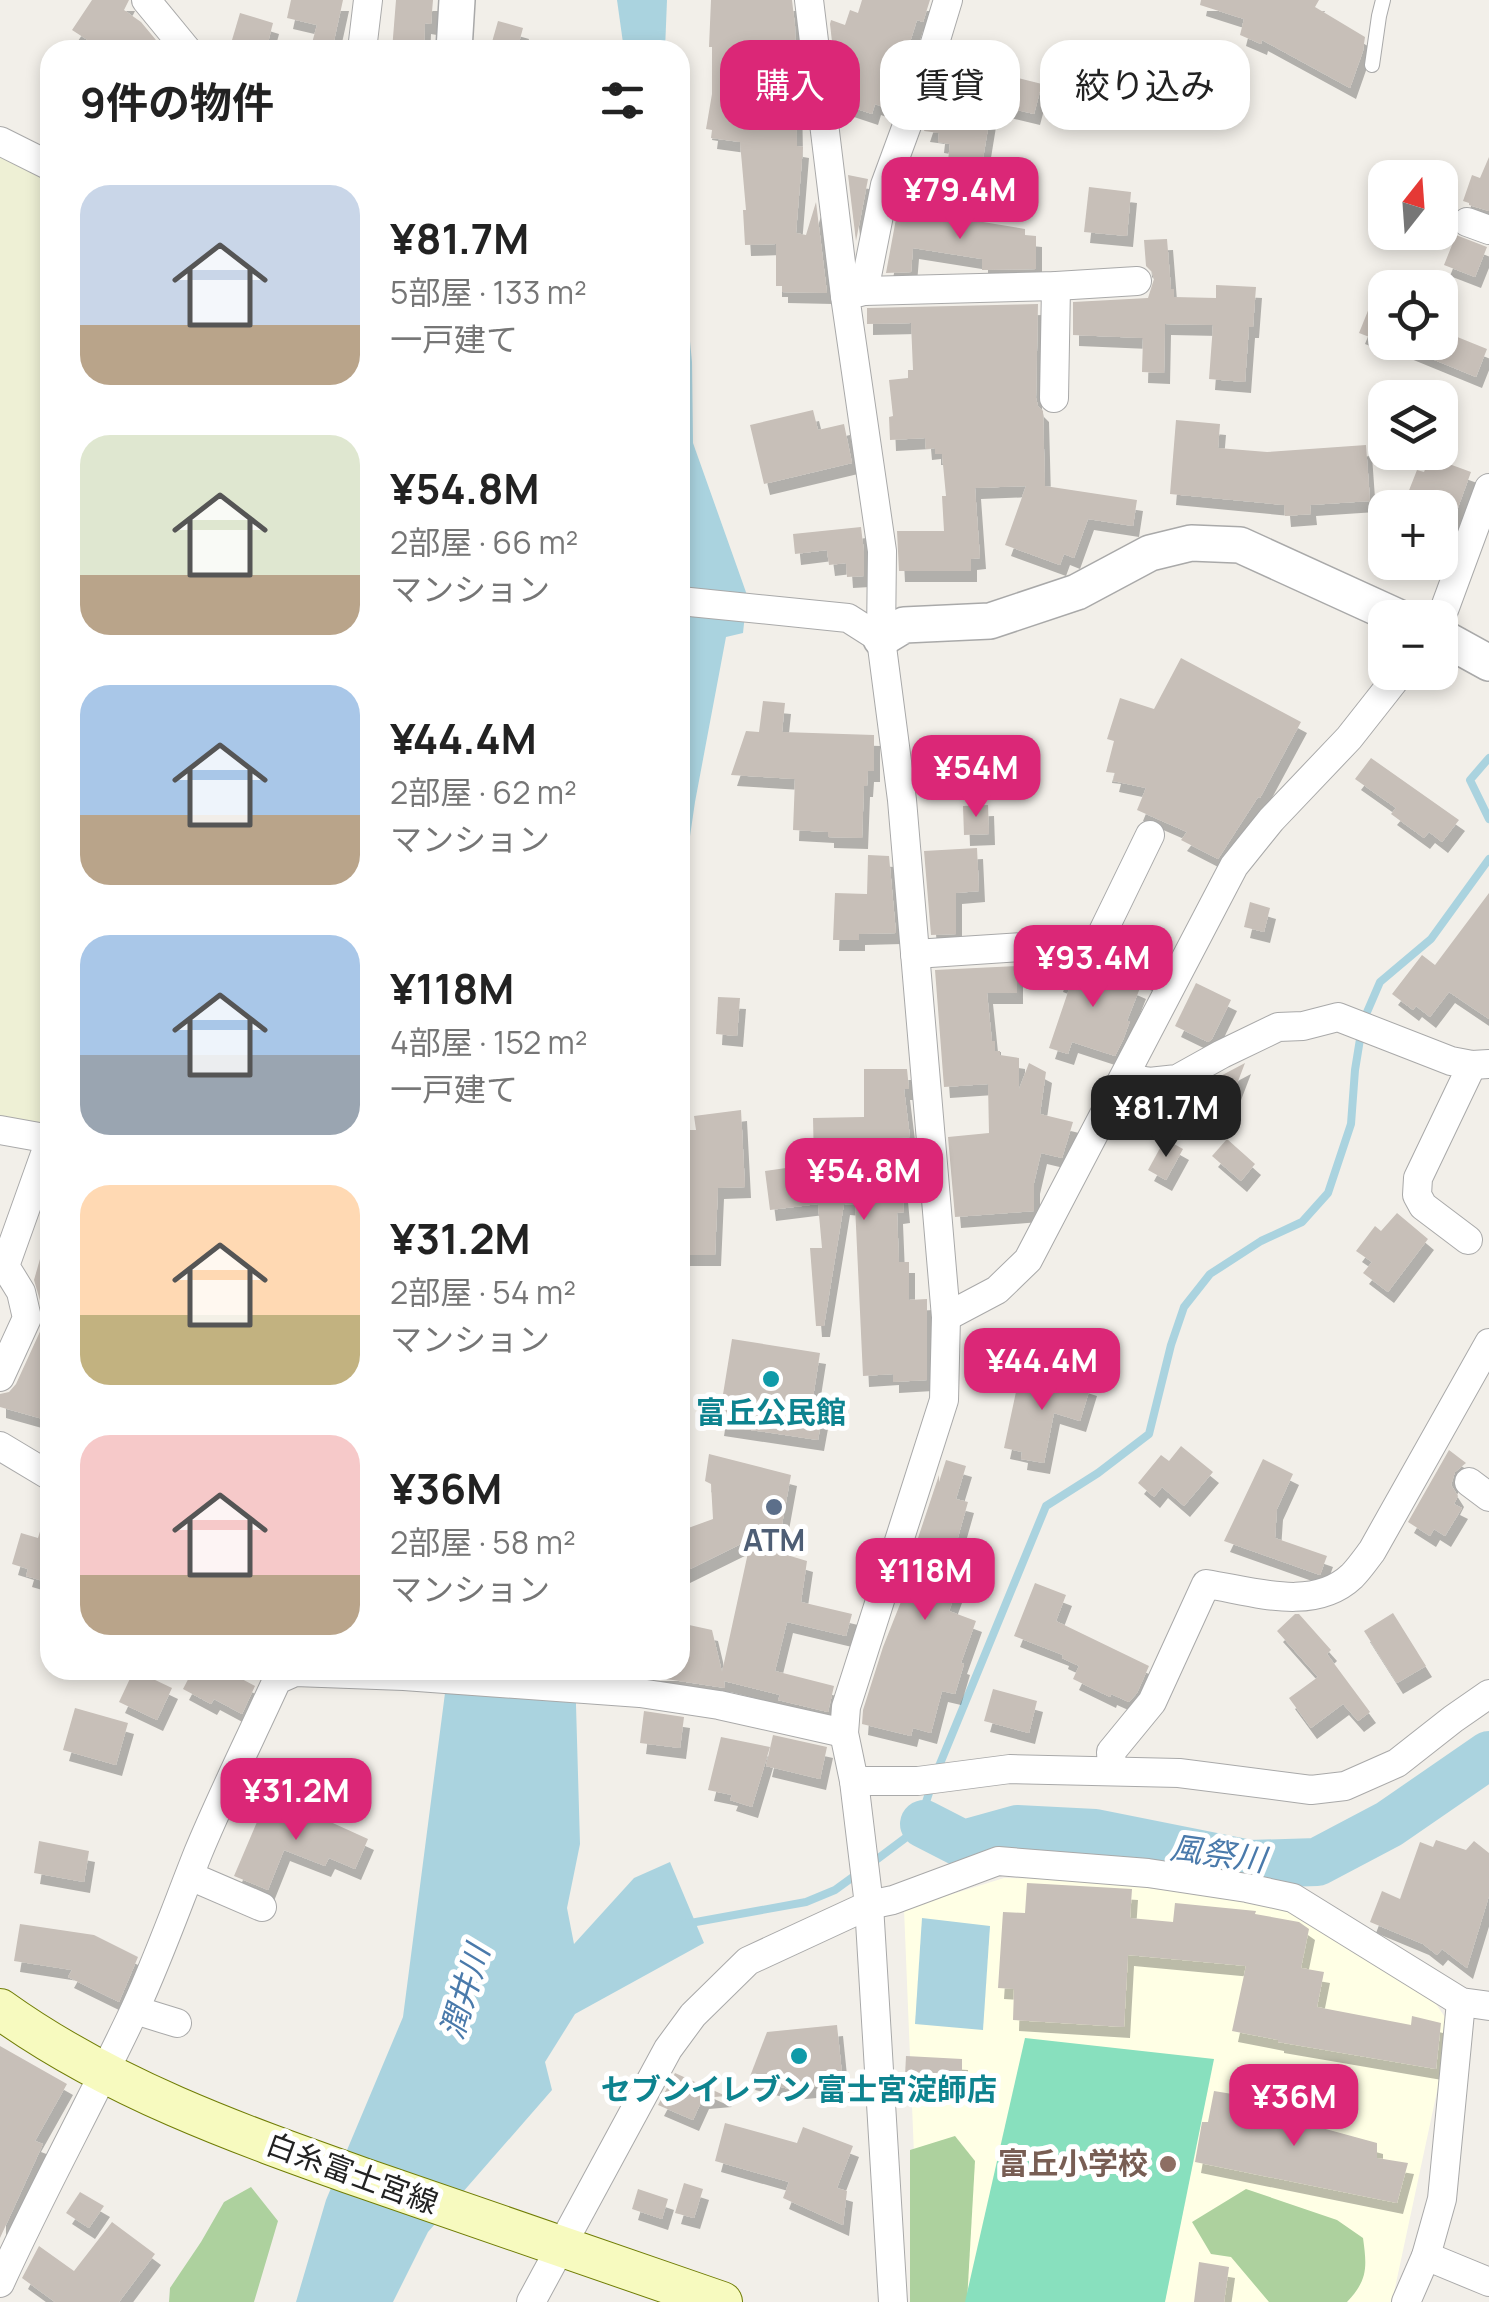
<!DOCTYPE html>
<html lang="ja">
<head>
<meta charset="utf-8">
<style>
	body { margin:0; font-family:Manrope,"Noto Sans JP",sans-serif; background:#f6f6f6; color:#222; height:100vh; display:flex; flex-direction:column; font-size:38px; white-space:nowrap }
	* { box-sizing:border-box; margin:0 }
	p { font-size:32px; color:#767676 }
	.icon { flex:none; width:55px; height:55px; fill:none; stroke:currentColor; stroke-width:2; stroke-linecap:round; stroke-linejoin:round }
	.map { position:relative; flex:1; overflow:hidden }
	.drawer { position:absolute; left:40px; top:40px; width:650px; height:1640px; display:flex; flex-direction:column; background:#fff; border-radius:30px; box-shadow:0 5px 15px #0003 }
	.drawer>* { flex:none }
	.guide { position:absolute; left:720px; top:40px; width:618px; height:90px; display:flex; gap:20px }
	.needle { width:65px; rotate:17deg }
	.fabs { position:absolute; left:1368px; top:160px; display:grid; gap:20px }
	.fabs a { display:grid; place-items:center; width:90px; height:90px; border-radius:20px; background:#fff; box-shadow:0 5px 15px #0003; font-size:50px }
	.price { position:absolute; translate:-50% -85px; padding:0 22px; border-radius:20px; background:#db2777; color:#fff; font-size:32px; line-height:65px; filter:drop-shadow(0 2px 5px #0008) }
	.price::after { content:''; position:absolute; left:50%; top:60px; width:30px; height:22px; margin-left:-15px; background:inherit; clip-path:polygon(0 0,100% 0,50% 100%) }
	.price.current { background:#222; color:#fff }
	ul { padding:0; list-style:none }
	li { display:flex; align-items:center; gap:30px; height:250px; padding:0 40px }
	li span { display:grid; place-items:center; flex:none; width:280px; height:200px; border-radius:30px; color:#555 }
	li>.icon { margin-inline-start:auto }
	span .icon { width:120px; height:120px; fill:#fffc; stroke-width:1 }
	li b { font-size:42px }
	h2 { display:flex; justify-content:space-between; align-items:center; height:120px; padding:0 40px; font-size:42px }
	.tag { padding:0 35px; border-radius:30px; background:#fff; box-shadow:0 5px 15px #0003; font-size:35px; line-height:90px }
	.tag.current { background:#db2777; color:#fff }
	.map>svg:first-child { display:block }
	.education { fill:#ffffe5 }
	.farmland { fill:#eef0d5 }
	.forest { fill:#add19e }
	.pitch { fill:#88e0be }
	.water { fill:#aad3df }
	.lines { fill:none; stroke-linecap:round; stroke-linejoin:round }
	.stream { stroke:#aad3df; stroke-width:8 }
	.river { stroke:#aad3df; stroke-width:48 }
	.building { fill:#c7bfb8; filter:url(#shadow) }
	.service-casing { stroke:#a9a9a9; stroke-width:16 }
	.minor-casing { stroke:#a9a9a9; stroke-width:30 }
	.tertiary-casing { stroke:#a9a9a9; stroke-width:38 }
	.secondary-casing { stroke:#707d05; stroke-width:42 }
	.service { stroke:#fff; stroke-width:14 }
	.minor { stroke:#fff; stroke-width:28 }
	.tertiary { stroke:#fff; stroke-width:35 }
	.secondary { stroke:#f7fabf; stroke-width:40 }
	.culture-dot { fill:#0f9aa8; stroke:#fff; stroke-width:4 }
	.service-dot { fill:#5c6f8a; stroke:#fff; stroke-width:4 }
	.education-dot { fill:#8d6e63; stroke:#fff; stroke-width:4 }
	.labels { text-anchor:middle; stroke-width:10; stroke-linejoin:round; paint-order:stroke }
	.culture-label { font-size:30px; font-weight:bold; fill:#0d838f; stroke:#fff }
	.service-label { font-size:30px; font-weight:bold; fill:#4e5e75; stroke:#fff }
	.education-label { font-size:30px; font-weight:bold; fill:#785e54; stroke:#fff; text-anchor:end }
	.street-label { font-size:30px; fill:#222; stroke:#fff }
	.water-label { font-size:32px; font-style:italic; fill:#4a7aab; stroke:#fff }
</style>
</head>
<body>
<div class="map">
<svg width="1489" height="2302" viewBox="0 0 1489 2302">
	<defs>
		<filter id="shadow"><feDropShadow dx="6" dy="11" stdDeviation="0" flood-color="#0004"/></filter>
	</defs>
	<rect width="100%" height="100%" fill="#f2efe9"/>
	<path class="education" d="M1004,1878L1073,1879L1163,1890L1264,1898L1292,1907L1436,2004L1451,2026L1392,2302H920L904,1909Z"/>
	<path class="farmland" d="M0,148L50,168V861L48,871L50,873V1126H0Z"/>
	<g class="forest">
		<path d="M955,2136L975,2161L967,2302H910V2150Z"/>
		<path d="M251,2187L278,2221L254,2302H169L170,2288L201,2242L224,2202Z"/>
		<path d="M1246,2189L1337,2220L1363,2238C1367,2267 1368,2280 1347,2302H1269L1231,2257L1211,2254L1192,2222Z"/>
	</g>
	<path class="pitch" d="M1025,2038L1214,2059L1165,2302H965Z"/>
	<g class="water">
		<path d="M617,0H667L665,50H624Z"/>
		<path d="M680,238L692,362L693,443L747,595L743,633L726,637L695,802L689,843L680,872V668L688,644L680,524Z"/>
		<path d="M448,1670H575L580,1844L567,1908L574,1944L634,1878L670,1862L704,1943L575,2014L545,2062L552,2090L428,2232L393,2302H296L326,2200L403,2017Z"/>
		<path d="M922,1918L990,1926L983,2030L915,2024Z"/>
	</g>
	<g class="lines">
		<g class="stream">
			<path d="M1489,758L1470,780L1489,819"/>
			<path d="M1364,1019L1380,982L1431,939L1489,859"/>
			<path d="M937,1771L1046,1506L1098,1473L1149,1434L1171,1345L1184,1307L1210,1274L1261,1241L1302,1222L1328,1193L1351,1124L1355,1070L1361,1033"/>
			<path d="M872,1863L924,1824L926,1802L932,1784"/>
			<path d="M685,1924L806,1902L835,1890L857,1874"/>
		</g>
		<path class="river" d="M924,1824L963,1844L1017,1829L1095,1833L1250,1864L1317,1862L1389,1824L1489,1755"/>
	</g>
	<g class="building">
		<path d="M92,0H129L124,10L141,22L156,40L150,50H103L72,30Z"/>
		<path d="M291,0H343L332,50H310L317,25L287,18Z"/>
		<path d="M396,0H433L431,24L425,23L424,50H392Z"/>
		<path d="M711,0H792L795,26L797,146L803,147L796,233L806,235L816,202L827,293L782,292V286H776V244L745,245L743,210H746L740,142L711,138L712,130L706,129L712,94V47H709Z"/>
		<path d="M862,0H930L923,22L917,20L906,55L901,54L886,108L875,104L872,114L845,105L854,74L835,68L830,24L831,20L845,25L850,10L858,13Z"/>
		<path d="M1201,0H1319L1315,7L1365,37L1363,51L1350,88L1262,40L1261,44L1240,35L1244,19L1200,5Z"/>
		<path d="M240,13L273,23L266,50L232,40Z"/>
		<path d="M498,21L523,28L517,50L492,42Z"/>
		<path d="M953,63L1005,78L1006,75L1042,84L1034,114L992,104L982,165L948,160L950,144L938,142L939,133L924,131L933,104L941,105Z"/>
		<path d="M1489,157V211L1469,205V203L1463,201L1472,175L1480,178Z"/>
		<path d="M848,175L868,179L856,241Z"/>
		<path d="M1089,187L1131,192L1127,236L1084,232Z"/>
		<path d="M898,208L1025,229V235L1036,236V269L982,270V259L913,248L911,272L886,273Z"/>
		<path d="M1456,235L1487,247L1475,277L1444,265Z"/>
		<path d="M1167,239L1171,289H1174V297L1216,298V285L1256,287L1253,327H1249L1245,382L1209,379L1213,325L1165,324L1164,373L1142,372L1143,338L1073,335V302L1148,298L1154,279L1152,272L1146,266L1144,240Z"/>
		<path d="M1384,271H1385V343L1359,333Z"/>
		<path d="M1038,304L1036,398L1038,406L1043,411L1045,486L1137,500L1133,526L1088,519L1074,558L1064,554L1060,565L1005,545L1026,486L975,488L980,558L971,559V571H899L897,531H944L942,496H946L942,454H935V448L926,449L925,438L890,440L889,417L893,416L889,380L908,378V370H913L911,323L867,324V308Z"/>
		<path d="M1440,330L1487,349L1476,377L1393,343L1440,342Z"/>
		<path d="M813,410L818,430L844,424L852,463L764,484L750,425Z"/>
		<path d="M1176,420L1220,424L1218,448L1267,452L1366,445L1370,501L1310,505L1311,514L1285,516L1284,505L1170,494Z"/>
		<path d="M1430,457L1471,472L1443,549H1440V508H1432L1406,498L1417,470L1424,472Z"/>
		<path d="M861,527L864,552V576L847,577L846,563L829,565L827,550L795,554L793,534Z"/>
		<path d="M1181,658L1301,722L1260,798L1258,797L1218,859L1181,840L1187,832L1137,810L1146,788L1113,781L1115,773L1106,772L1114,741L1107,739L1120,698L1154,709Z"/>
		<path d="M763,701L785,703L782,732L874,735V771H868L867,786H864L862,838L828,837V832L793,830L795,779L731,775L746,731L759,732Z"/>
		<path d="M1371,758L1459,820L1442,842L1429,832L1424,838L1391,814L1396,808L1355,779Z"/>
		<path d="M988,805L989,834L964,835L963,806Z"/>
		<path d="M977,848L979,891L956,893V934L931,935L924,851Z"/>
		<path d="M868,855L889,856L896,933L859,934V940H833L835,893L867,894Z"/>
		<path d="M1489,893V1019L1449,992L1430,1017L1416,1006L1413,1010L1392,994L1422,955L1435,965Z"/>
		<path d="M1250,902L1270,908L1264,932L1244,927Z"/>
		<path d="M1078,961L1140,988L1127,1021H1130L1123,1040L1115,1056L1072,1042L1068,1054L1049,1048L1070,986L1057,981L1064,962Z"/>
		<path d="M1017,966V993H987L992,1041H995V1051H1000V1055L1019,1058V1089L1029,1063L1046,1072L1040,1114L1073,1122L1062,1158L1041,1153L1034,1183V1211L955,1217L948,1137L989,1133L988,1084L944,1087L935,970Z"/>
		<path d="M1196,983L1231,1000L1212,1039L1208,1042L1175,1026Z"/>
		<path d="M718,997L740,998L737,1036L716,1034Z"/>
		<path d="M1245,1063L1224,1118L1193,1106L1199,1090L1196,1089Z"/>
		<path d="M864,1069H907L909,1089H904L910,1137L897,1138L904,1212L897,1213L899,1262H909V1300L927,1299V1380L893,1382V1374L863,1376L855,1205L844,1204L824,1326H816L810,1248H822L818,1204L770,1210L765,1171L814,1164L813,1118L864,1117Z"/>
		<path d="M741,1110L745,1187L718,1188L715,1255H680V1130H696L694,1116Z"/>
		<path d="M1165,1139L1183,1149L1166,1180L1148,1170Z"/>
		<path d="M1227,1139L1255,1164L1241,1181L1212,1156Z"/>
		<path d="M1397,1213L1428,1239L1388,1292L1363,1273L1372,1262L1356,1251L1375,1226L1381,1231Z"/>
		<path d="M44,1245L50,1246V1421L0,1407V1394L9,1392L16,1384L43,1325L44,1314L34,1280Z"/>
		<path d="M732,1339L820,1353L812,1404L824,1407L818,1440L718,1425Z"/>
		<path d="M1020,1373L1060,1383L1063,1376L1091,1385L1080,1421L1054,1413L1044,1463L1021,1459L1022,1452L1004,1448Z"/>
		<path d="M1181,1446L1213,1472L1184,1506L1162,1487L1154,1497L1138,1483L1161,1455L1169,1461Z"/>
		<path d="M1449,1450L1466,1463L1455,1472L1451,1485L1458,1496L1454,1504L1462,1508L1445,1536L1434,1529L1430,1536L1408,1522Z"/>
		<path d="M709,1454L791,1475L777,1552L807,1561L801,1602L852,1614L846,1636L787,1622L775,1671L834,1686L828,1712L778,1700L780,1695L724,1681L725,1688L653,1677L655,1670H680V1623L712,1630L722,1672L751,1539L680,1574V1531L713,1519L711,1484L705,1481Z"/>
		<path d="M1263,1459L1293,1474L1277,1509L1275,1538L1327,1556L1320,1575L1224,1541Z"/>
		<path d="M946,1460L966,1466L956,1499L968,1502L955,1548L970,1554L949,1611L976,1621L961,1663L964,1664L955,1694L942,1691L931,1733L913,1728L911,1736L862,1724L863,1710L883,1647L916,1564L912,1563L916,1551L914,1550L939,1475V1482Z"/>
		<path d="M45,1515L50,1516V1583L26,1576L28,1569L12,1564L21,1533L38,1538Z"/>
		<path d="M1035,1583L1066,1595L1056,1621L1149,1666L1137,1693L1129,1702L1111,1694L1110,1697L1073,1679L1079,1666L1062,1658L1063,1655L1014,1636Z"/>
		<path d="M1393,1613L1426,1666L1397,1683L1364,1631Z"/>
		<path d="M1295,1614H1299L1331,1650L1327,1654L1370,1712L1358,1721L1343,1704L1311,1728L1289,1698L1318,1677L1277,1631Z"/>
		<path d="M134,1670L172,1688L157,1720L119,1702Z"/>
		<path d="M193,1670H225L255,1686L242,1714L214,1699L211,1704L183,1689Z"/>
		<path d="M993,1689L1037,1701L1029,1733L984,1721Z"/>
		<path d="M75,1708L128,1723L116,1765L63,1750Z"/>
		<path d="M644,1711L684,1717L680,1748L640,1743Z"/>
		<path d="M773,1735L827,1747L820,1779L766,1766Z"/>
		<path d="M721,1737L770,1747L752,1807L730,1800L732,1795L708,1790Z"/>
		<path d="M302,1801L313,1814L368,1839L355,1869L329,1858L325,1866L284,1850L268,1890L234,1876L265,1803L294,1814Z"/>
		<path d="M1436,1840L1466,1850L1474,1841L1489,1853V1896L1467,1968L1442,1949L1437,1955L1423,1944L1370,1922L1382,1891L1400,1899L1420,1842L1433,1847Z"/>
		<path d="M39,1841L89,1851L84,1882L34,1873Z"/>
		<path d="M1027,1883L1132,1889L1130,1918L1173,1922L1175,1903L1256,1911L1255,1914L1299,1922L1309,1929L1301,1968L1324,1972L1317,2007L1411,2025L1412,2016L1441,2023L1436,2069L1278,2042V2040L1232,2031L1246,1966L1128,1955L1124,2027L1013,2020L1014,1989L998,1988L1003,1912L1025,1913Z"/>
		<path d="M20,1924L94,1935L138,1957L119,2002L68,1977L72,1970L14,1961Z"/>
		<path d="M837,2025L843,2084L789,2089L749,2079L767,2032Z"/>
		<path d="M0,2046L67,2084L35,2141L43,2144L0,2238Z"/>
		<path d="M906,2056L962,2059V2079L905,2076Z"/>
		<path d="M675,2073L726,2096L703,2098L693,2120L658,2105Z"/>
		<path d="M1214,2091L1281,2102L1279,2109L1323,2122L1322,2128L1377,2143V2158L1408,2163L1397,2203L1195,2162L1202,2122H1208Z"/>
		<path d="M725,2123L797,2143L803,2127L853,2146L837,2188L847,2191L843,2225L783,2198L789,2182L715,2161Z"/>
		<path d="M684,2183L703,2189L694,2218L675,2213Z"/>
		<path d="M638,2189L668,2199L662,2219L632,2209Z"/>
		<path d="M80,2192L104,2206L89,2228L66,2213Z"/>
		<path d="M112,2222L155,2254L119,2302H55L22,2278L39,2246L74,2271Z"/>
		<path d="M1199,2262L1229,2267L1224,2302H1194Z"/>
	</g>
	<g class="lines">
		<defs>
			<path id="service" d="M1372,65L1379,16L1383,0"/>
			<g id="minor">
				<path d="M146,0L187,50"/>
				<path d="M809,0L845,296"/>
				<path d="M362,50L368,0"/>
				<path d="M0,141L50,166"/>
				<path d="M1467,222L1489,230"/>
				<path d="M864,291L1056,286L1137,281"/>
				<path d="M1054,398L1056,286"/>
				<path d="M680,601L848,618L881,639"/>
				<path d="M1440,621L1489,488"/>
				<path d="M1095,948L1150,835"/>
				<path d="M915,954L1084,943L1171,983"/>
				<path d="M1125,1077L1149,1082L1177,1079L1222,1054L1278,1027L1303,1026L1338,1017L1451,1061L1472,1065L1489,1064"/>
				<path d="M0,1130L50,1139"/>
				<path d="M1468,1240L1423,1206L1417,1195L1418,1178L1472,1065"/>
				<path d="M946,1317L997,1290L1028,1260L1234,866L1271,820L1349,738L1401,672"/>
				<path d="M0,1377L27,1318L21,1292L5,1266L50,1140"/>
				<path d="M0,1446L50,1476"/>
				<path d="M1469,1482L1489,1497"/>
				<path d="M1112,1770L1111,1752L1152,1702L1206,1584C1252,1591 1313,1613 1352,1576C1359,1569 1366,1559 1372,1551L1489,1343"/>
				<path d="M854,1781H918L1010,1769L1179,1773L1311,1790L1345,1786L1397,1763L1453,1719L1489,1694"/>
				<path d="M190,1876L262,1907"/>
				<path d="M135,2010L177,2023"/>
				<path d="M1426,2256L1489,2282"/>
				<path d="M0,2283C42,2190 92,2101 135,2009C159,1957 177,1906 198,1853C222,1795 251,1737 277,1680L295,1672L404,1676L640,1693L719,1705L844,1733"/>
				<path d="M531,2302L668,2049L693,2015L748,1961L869,1905L893,1900L998,1861L1148,1873L1247,1888L1293,1898L1461,2002L1489,2006"/>
				<path d="M893,2302L869,1905L854,1781L844,1733L846,1707L944,1400L946,1317L902,800L881,639L882,551L845,296L864,291L885,185L924,79L948,0"/>
				<path d="M1406,2302L1426,2256L1442,2199L1461,2002"/>
			</g>
			<g id="tertiary">
				<path d="M454,50L457,0"/>
				<path d="M1440,636L1489,663"/>
				<path d="M881,639L904,625L990,621L1077,592L1150,553L1191,543L1240,545L1400,618"/>
			</g>
			<path id="secondary" d="M0,2009C110,2088 236,2133 363,2178C482,2220 602,2261 722,2302"/>
		</defs>
		<use href="#service" class="service-casing"/>
		<use href="#minor" class="minor-casing"/>
		<use href="#tertiary" class="tertiary-casing"/>
		<use href="#secondary" class="secondary-casing"/>
		<use href="#service" class="service"/>
		<use href="#minor" class="minor"/>
		<use href="#tertiary" class="tertiary"/>
		<use href="#secondary" class="secondary"/>
	</g>
	<g class="culture-dot">
		<circle cx="771" cy="1379" r="10"/>
		<circle cx="799" cy="2056" r="10"/>
	</g>
	<circle class="service-dot" cx="774" cy="1507" r="10"/>
	<circle class="education-dot" cx="1168" cy="2164" r="10"/>
	<g class="labels">
		<g class="culture-label">
			<text x="771" y="1423">富丘公民館</text>
			<text x="799" y="2100">セブンイレブン 富士宮淀師店</text>
		</g>
		<g class="service-label">
			<text x="774" y="1551">ATM</text>
		</g>
		<g class="education-label">
			<text x="1148" y="2174">富丘小学校</text>
		</g>
		<g class="street-label">
			<text transform="translate(352 2174) rotate(20)" y="10">白糸富士宮線</text>
		</g>
		<g class="water-label">
			<text transform="translate(1218 1854) rotate(8)" y="11">風祭川</text>
			<text transform="translate(465 1992) rotate(-73)" y="11">潤井川</text>
		</g>
	</g>
</svg>
<div class="fabs">
<a><svg class="needle" viewBox="-14 -14 28 28"><path d="M0-13l5 13h-10z" fill="#e53935"/><path d="M0 13l5-13h-10z" fill="#767676"/></svg></a>
<a><svg class="icon" aria-label="locate" viewBox="0 0 24 24"><circle cx="12" cy="12" r="6"/><path d="M12 2v4M12 18v4M2 12h4M18 12h4"/></svg></a>
<a><svg class="icon" aria-label="layers" viewBox="0 0 24 24"><path d="M12 4l9 5-9 5-9-5zM3 14l9 5 9-5"/></svg></a>
<a>+</a>
<a>−</a>
</div>
<b class="price" style="left:960px;top:242px">¥79.4M</b>
<b class="price" style="left:976px;top:820px">¥54M</b>
<b class="price" style="left:1093px;top:1010px">¥93.4M</b>
<b class="price current" style="left:1166px;top:1160px">¥81.7M</b>
<b class="price" style="left:864px;top:1223px">¥54.8M</b>
<b class="price" style="left:1042px;top:1413px">¥44.4M</b>
<b class="price" style="left:925px;top:1623px">¥118M</b>
<b class="price" style="left:296px;top:1843px">¥31.2M</b>
<b class="price" style="left:1294px;top:2149px">¥36M</b>
<div class="guide">
<a class="tag current">購入</a>
<a class="tag">賃貸</a>
<a class="tag">絞り込み</a>
</div>
<section class="drawer">
<h2>9件の物件<svg class="icon" aria-label="filters" viewBox="0 0 24 24"><path d="M4 7h16M4 17h16"/><circle cx="9" cy="7" r="2"/><circle cx="15" cy="17" r="2"/></svg></h2>
<ul>
<li><span style="background:linear-gradient(#c9d6e8 70%,#b9a48a 0)"><svg class="icon" aria-label="home" viewBox="0 0 24 24"><path d="M3 11l9-7 9 7M6 9v11h12V9"/></svg></span><div><b>¥81.7M</b><p>5部屋 · 133 m²</p><p>一戸建て</p></div></li>
<li><span style="background:linear-gradient(#dfe7d0 70%,#b9a48a 0)"><svg class="icon" aria-label="home" viewBox="0 0 24 24"><path d="M3 11l9-7 9 7M6 9v11h12V9"/></svg></span><div><b>¥54.8M</b><p>2部屋 · 66 m²</p><p>マンション</p></div></li>
<li><span style="background:linear-gradient(#a9c7e8 65%,#b9a48a 0)"><svg class="icon" aria-label="home" viewBox="0 0 24 24"><path d="M3 11l9-7 9 7M6 9v11h12V9"/></svg></span><div><b>¥44.4M</b><p>2部屋 · 62 m²</p><p>マンション</p></div></li>
<li><span style="background:linear-gradient(#a9c7e8 60%,#9aa5b1 0)"><svg class="icon" aria-label="home" viewBox="0 0 24 24"><path d="M3 11l9-7 9 7M6 9v11h12V9"/></svg></span><div><b>¥118M</b><p>4部屋 · 152 m²</p><p>一戸建て</p></div></li>
<li><span style="background:linear-gradient(#ffd9b3 65%,#c2b280 0)"><svg class="icon" aria-label="home" viewBox="0 0 24 24"><path d="M3 11l9-7 9 7M6 9v11h12V9"/></svg></span><div><b>¥31.2M</b><p>2部屋 · 54 m²</p><p>マンション</p></div></li>
<li><span style="background:linear-gradient(#f6c9c9 70%,#b9a48a 0)"><svg class="icon" aria-label="home" viewBox="0 0 24 24"><path d="M3 11l9-7 9 7M6 9v11h12V9"/></svg></span><div><b>¥36M</b><p>2部屋 · 58 m²</p><p>マンション</p></div></li>
</ul>
</section>
</div>
</body>
</html>
